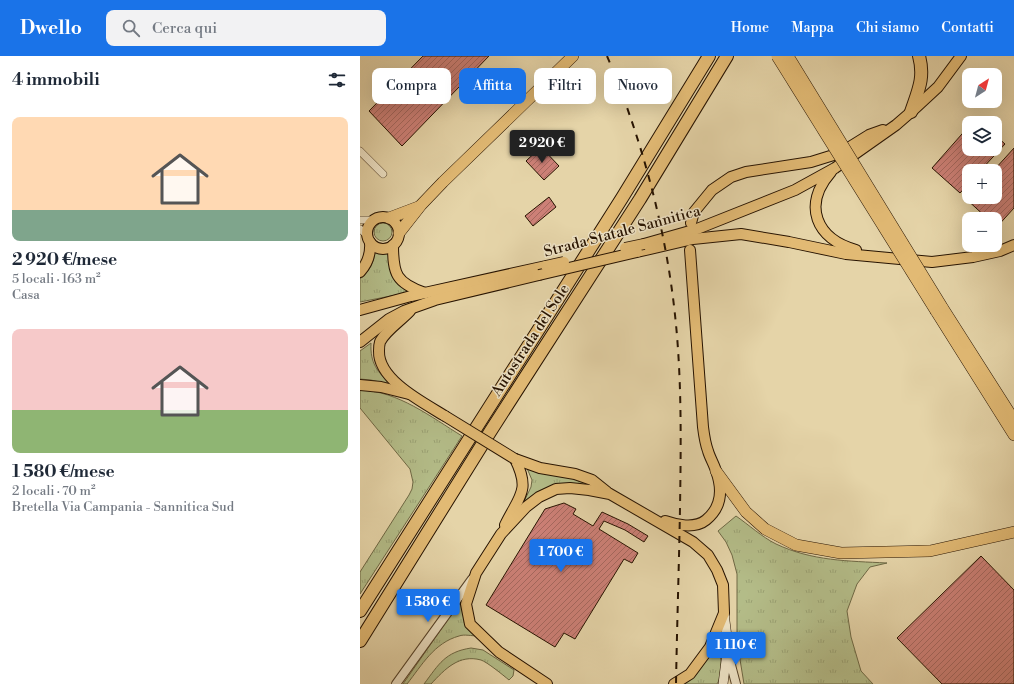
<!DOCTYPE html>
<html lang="it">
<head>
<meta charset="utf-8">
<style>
	body { margin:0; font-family:"Libre Bodoni",serif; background:#f2f2f3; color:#1f2937; height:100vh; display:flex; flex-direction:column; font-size:15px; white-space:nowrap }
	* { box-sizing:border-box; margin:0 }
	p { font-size:13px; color:#747a83 }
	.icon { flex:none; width:22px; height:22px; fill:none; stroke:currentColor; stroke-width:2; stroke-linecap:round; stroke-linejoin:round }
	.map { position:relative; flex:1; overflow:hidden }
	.details { display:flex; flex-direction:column; background:#fff; width:360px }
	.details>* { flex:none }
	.hud { position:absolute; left:12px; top:12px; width:380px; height:36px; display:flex; gap:8px }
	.needle { width:26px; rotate:36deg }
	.fabs { position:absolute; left:602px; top:12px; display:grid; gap:8px }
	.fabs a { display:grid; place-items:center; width:40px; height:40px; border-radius:8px; background:#fff; box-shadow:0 4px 16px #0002; font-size:20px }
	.price { position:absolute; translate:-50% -34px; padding:0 9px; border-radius:4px; background:#1a73e8; color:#fff; font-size:13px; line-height:26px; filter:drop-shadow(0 1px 2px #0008) }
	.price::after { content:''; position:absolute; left:50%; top:24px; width:12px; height:9px; margin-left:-6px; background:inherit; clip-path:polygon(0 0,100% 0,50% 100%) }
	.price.selected { background:#222; color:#fff }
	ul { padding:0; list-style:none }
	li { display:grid; align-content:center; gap:8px; height:212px; padding:0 12px }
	li span { display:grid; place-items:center; height:124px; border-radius:8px; color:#555 }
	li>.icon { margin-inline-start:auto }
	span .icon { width:72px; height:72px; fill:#fffc; stroke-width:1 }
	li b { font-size:17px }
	h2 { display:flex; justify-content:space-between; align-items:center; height:48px; padding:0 12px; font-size:17px }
	.tag { padding:0 14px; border-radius:8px; background:#fff; box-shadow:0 4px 16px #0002; font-size:14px; line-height:36px }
	.tag.selected { background:#1a73e8; color:#fff }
	header { display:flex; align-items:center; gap:24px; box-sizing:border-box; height:56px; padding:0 20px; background:#1a73e8; color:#fff }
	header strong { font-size:19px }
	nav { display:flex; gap:22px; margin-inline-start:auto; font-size:14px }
	.search { width:280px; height:36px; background:#f2f2f3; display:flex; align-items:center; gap:10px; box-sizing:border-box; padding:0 14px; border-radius:8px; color:#747a83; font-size:15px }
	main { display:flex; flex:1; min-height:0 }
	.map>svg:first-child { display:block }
	.grass { fill:url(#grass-tufts); stroke:#6e6844 }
	.building { fill:url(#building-hatch); stroke:#271300 }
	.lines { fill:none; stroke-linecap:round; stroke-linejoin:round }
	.minor-casing { stroke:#56432a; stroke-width:8 }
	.tertiary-casing { stroke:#56432a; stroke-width:10 }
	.secondary-casing { stroke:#271300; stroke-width:10 }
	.primary-casing { stroke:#271300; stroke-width:12 }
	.trunk-casing { stroke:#271300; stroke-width:12 }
	.motorway-casing { stroke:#271300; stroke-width:14 }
	.minor { stroke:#eee3c6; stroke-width:7 }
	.tertiary { stroke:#eee3c6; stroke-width:8 }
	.secondary { stroke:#eee3c6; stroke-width:9 }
	.primary { stroke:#e2ba74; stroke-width:10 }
	.trunk { stroke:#e2ba74; stroke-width:11 }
	.motorway { stroke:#e2ba74; stroke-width:12 }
	.rail { stroke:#271300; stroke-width:2; stroke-dasharray:7 7; stroke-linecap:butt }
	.primary-bridge-casing { stroke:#271300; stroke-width:12; stroke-linecap:butt }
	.trunk-bridge-casing { stroke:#271300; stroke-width:12; stroke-linecap:butt }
	.primary-bridge { stroke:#e2ba74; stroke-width:10 }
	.trunk-bridge { stroke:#e2ba74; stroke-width:11 }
	.labels { text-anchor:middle; stroke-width:3; stroke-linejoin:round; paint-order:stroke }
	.street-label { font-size:15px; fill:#271300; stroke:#eee3c6 }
</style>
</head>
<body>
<header>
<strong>Dwello</strong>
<div class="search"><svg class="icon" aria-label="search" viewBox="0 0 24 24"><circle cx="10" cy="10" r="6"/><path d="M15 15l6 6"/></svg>Cerca qui</div>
<nav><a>Home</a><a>Mappa</a><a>Chi siamo</a><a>Contatti</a></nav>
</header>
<main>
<section class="details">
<h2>4 immobili<svg class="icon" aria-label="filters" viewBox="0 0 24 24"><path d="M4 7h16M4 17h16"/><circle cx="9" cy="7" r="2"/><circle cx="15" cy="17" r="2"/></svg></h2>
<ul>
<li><span style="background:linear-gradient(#ffd9b3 75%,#7fa58c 0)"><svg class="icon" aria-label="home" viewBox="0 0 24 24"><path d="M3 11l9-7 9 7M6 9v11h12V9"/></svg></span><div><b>2 920 €/mese</b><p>5 locali · 163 m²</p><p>Casa</p></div></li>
<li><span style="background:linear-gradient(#f6c9c9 65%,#8fb573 0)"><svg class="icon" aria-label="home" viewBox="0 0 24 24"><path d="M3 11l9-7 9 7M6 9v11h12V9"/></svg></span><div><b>1 580 €/mese</b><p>2 locali · 70 m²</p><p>Bretella Via Campania - Sannitica Sud</p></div></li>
</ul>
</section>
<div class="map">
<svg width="654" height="628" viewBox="0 0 654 628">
	<defs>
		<pattern id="grass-tufts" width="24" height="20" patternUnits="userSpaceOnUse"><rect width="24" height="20" fill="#b4bd89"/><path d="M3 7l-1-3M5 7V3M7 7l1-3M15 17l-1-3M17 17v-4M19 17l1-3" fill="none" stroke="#9ba274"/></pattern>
		<pattern id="building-hatch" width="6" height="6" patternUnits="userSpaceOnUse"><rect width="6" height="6" fill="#cd8077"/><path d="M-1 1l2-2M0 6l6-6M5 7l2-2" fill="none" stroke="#a6685f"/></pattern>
	</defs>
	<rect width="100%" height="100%" fill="#e5d4a8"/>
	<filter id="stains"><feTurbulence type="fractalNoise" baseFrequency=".005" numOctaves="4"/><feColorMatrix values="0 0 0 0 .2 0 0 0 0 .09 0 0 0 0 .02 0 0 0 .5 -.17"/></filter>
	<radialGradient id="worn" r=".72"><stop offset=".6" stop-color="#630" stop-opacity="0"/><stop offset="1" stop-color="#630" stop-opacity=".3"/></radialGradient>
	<g class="grass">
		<circle cx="23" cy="176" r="9"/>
		<path d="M15,195L23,197L29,196C29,219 33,222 51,236L0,246V223C9,215 14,208 15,195Z"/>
		<path d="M11,287C10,307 17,316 32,329L11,324L0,323V295Z"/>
		<path d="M0,334C38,335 71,361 102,380L0,538V516L49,439L52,433L53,426L50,413L0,352Z"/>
		<path d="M166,410L222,425L233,430L203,429L158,458L171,431L172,424Z"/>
		<path d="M376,460C389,469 402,481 416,488C452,505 488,505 527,507L510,511L497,528L487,555L491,581L501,615L513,628H384L377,585V518L372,499L366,486L358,475Z"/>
		<path d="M109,533L108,537L118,580C112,580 104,578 99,580C74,587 62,609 47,628H43Z"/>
		<path d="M356,591L359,592C361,603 364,618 357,628H318Z"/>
		<path d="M111,592L123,594L154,614L153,620L149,624C143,619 127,606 121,604C99,598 85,613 71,628H64C79,608 85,596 111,592Z"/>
	</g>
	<g class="building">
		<path d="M63,0H129L42,90L9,55Z"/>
		<path d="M609,70V93H635V79L645,88L620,115H609V127L600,137L572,112Z"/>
		<path d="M181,91L199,110L184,124L166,105Z"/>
		<path d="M654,92V152L635,173V163H628L604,141H635V113Z"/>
		<path d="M189,141L196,151L173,170L165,160Z"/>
		<path d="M204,447L216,453L213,458L233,470L242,456L268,468L288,480L284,486L265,474L244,465L239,473L278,497L272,507L264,503L215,583L204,577L195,591L126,549L185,453Z"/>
		<path d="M621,500L654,534V628H582L537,582Z"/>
	</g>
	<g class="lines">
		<defs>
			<g id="minor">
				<path d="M0,95L23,118"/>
				<path d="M0,164H13"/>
				<path d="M0,173L7,179"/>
			</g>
			<g id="tertiary">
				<path d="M369,594L371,609L376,628"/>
				<path d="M36,628L112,523"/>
			</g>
			<path id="secondary" d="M363,628L368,589L364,557"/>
			<g id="primary">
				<path d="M471,116C442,149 456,183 496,194"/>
				<circle cx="23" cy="177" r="16"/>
				<path d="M331,167L334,156L352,134L371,121L386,116L451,106L480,97L509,79L523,74"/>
				<path d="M284,188L337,173L435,134L475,112L536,69L551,56L578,31L601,0"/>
				<path d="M33,189C33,218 36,227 65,237"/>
				<path d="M277,196L333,183L381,178L429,186L486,198L572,206L613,201L640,195L654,189"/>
				<path d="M0,216C8,207 11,198 10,186"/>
				<path d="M0,254L51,240L186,210"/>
				<path d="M50,255C42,264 25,275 20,286C19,289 19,292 19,295C18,324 64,347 85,360"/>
				<path d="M0,286L29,263L44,255L75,244L179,219"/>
				<path d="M0,329L21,331L49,338"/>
				<path d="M155,403L180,412L215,418L232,424L247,436"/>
				<path d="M305,465C316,469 335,473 346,464C362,451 363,434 356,415C354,408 350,402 348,395C345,387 344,379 343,371L330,194"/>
				<path d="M145,469C159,440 171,435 155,403"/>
				<path d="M187,628L139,596L110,568L106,548L116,517L141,478L166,451L179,441L196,433L210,432L229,434L250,438L333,486L348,499L357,514L363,529L364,557L350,591L330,618L314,628"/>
			</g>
			<g id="trunk">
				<path d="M29,162L58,151"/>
				<path d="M39,177L61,149L83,126L213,0"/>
				<path d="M582,251L654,364"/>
				<path d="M576,255L654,379"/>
				<path d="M356,415L386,456L405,473L436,489L481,497L570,495L654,476"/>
			</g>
			<g id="motorway">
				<path d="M551,56C558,35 565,22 559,0"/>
				<path d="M0,555L262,142L349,0"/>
				<path d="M0,585L130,376L280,143L367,0"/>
			</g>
		</defs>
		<use href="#minor" class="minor-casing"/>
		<use href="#tertiary" class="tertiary-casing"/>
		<use href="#secondary" class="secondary-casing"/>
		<use href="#primary" class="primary-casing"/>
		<use href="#trunk" class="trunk-casing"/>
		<use href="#motorway" class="motorway-casing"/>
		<use href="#minor" class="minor"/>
		<use href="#tertiary" class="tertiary"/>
		<use href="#secondary" class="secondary"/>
		<use href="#primary" class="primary"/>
		<use href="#trunk" class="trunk"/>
		<use href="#motorway" class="motorway"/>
		<path class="rail" d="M247,0C280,78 304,165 314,250C322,317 321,384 320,452C319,510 317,569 316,628"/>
		<defs>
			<g id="primary-bridge">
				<path d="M265,192L284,188"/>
				<path d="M186,210L204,206"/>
				<path d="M179,219L277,196"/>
				<path d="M85,360L155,403"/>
			</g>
			<g id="trunk-bridge">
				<path d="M417,0L576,255"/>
				<path d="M428,0L582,251"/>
			</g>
		</defs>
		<use href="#primary-bridge" class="primary-bridge-casing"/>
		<use href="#trunk-bridge" class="trunk-bridge-casing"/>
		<use href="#primary-bridge" class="primary-bridge"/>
		<use href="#trunk-bridge" class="trunk-bridge"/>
	</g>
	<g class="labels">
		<g class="street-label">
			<text transform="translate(262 175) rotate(-15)" y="5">Strada Statale Sannitica</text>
			<text transform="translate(170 284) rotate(-57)" y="5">Autostrada del Sole</text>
		</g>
	</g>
	<rect width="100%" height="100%" filter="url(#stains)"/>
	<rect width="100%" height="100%" fill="url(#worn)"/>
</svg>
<div class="fabs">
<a><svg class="needle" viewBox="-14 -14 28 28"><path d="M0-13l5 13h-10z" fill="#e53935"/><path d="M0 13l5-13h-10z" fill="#747a83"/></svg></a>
<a><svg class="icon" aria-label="layers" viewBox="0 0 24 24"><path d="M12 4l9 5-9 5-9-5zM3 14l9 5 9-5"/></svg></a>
<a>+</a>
<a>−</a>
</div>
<b class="price selected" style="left:182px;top:108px">2 920 €</b>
<b class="price" style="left:201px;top:517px">1 700 €</b>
<b class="price" style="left:68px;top:567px">1 580 €</b>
<b class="price" style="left:376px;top:610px">1 110 €</b>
<div class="hud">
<a class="tag">Compra</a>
<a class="tag selected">Affitta</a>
<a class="tag">Filtri</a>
<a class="tag">Nuovo</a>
</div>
</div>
</main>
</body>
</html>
